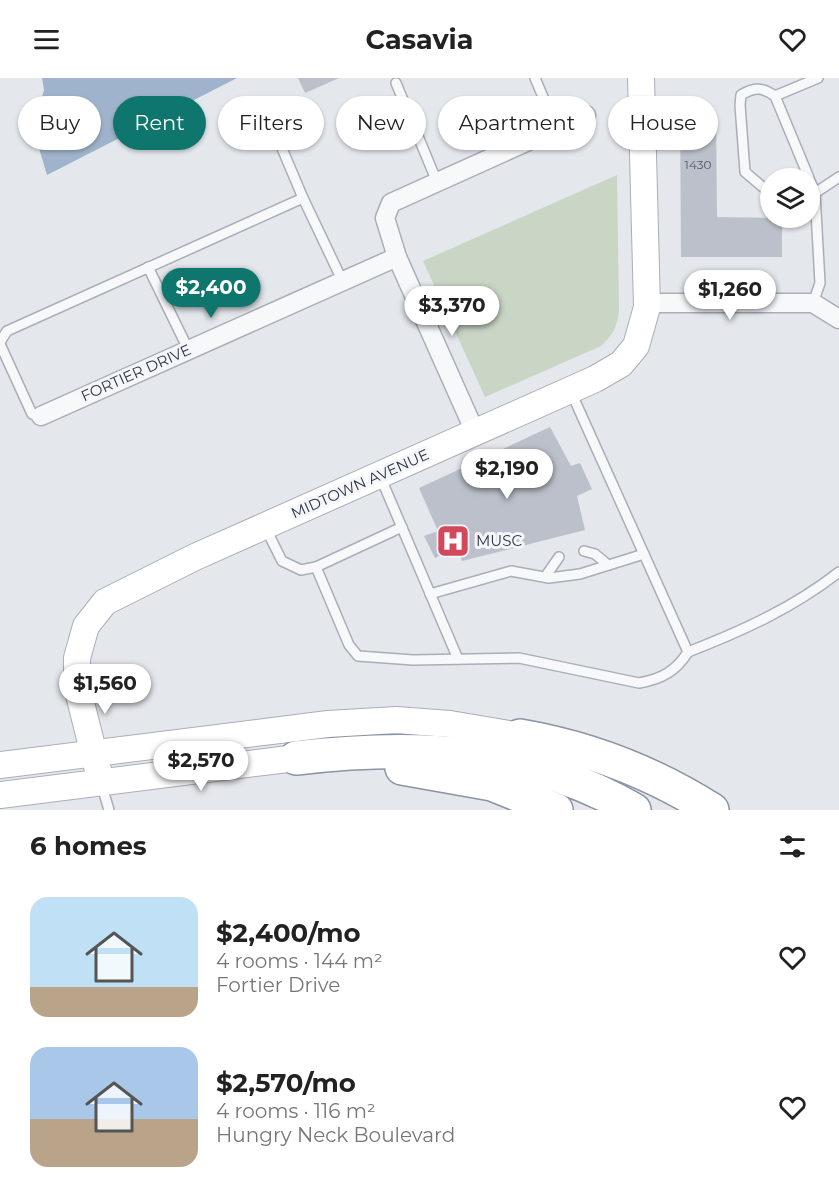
<!DOCTYPE html>
<html lang="en">
<head>
<meta charset="utf-8">
<style>
	body { margin:0; font-family:Montserrat,sans-serif; background:#f2f2f2; color:#222; height:100vh; display:flex; flex-direction:column; font-size:22px; white-space:nowrap }
	* { box-sizing:border-box; margin:0 }
	p { font-size:20px; color:#767676 }
	.icon { flex:none; width:33px; height:33px; fill:none; stroke:currentColor; stroke-width:2; stroke-linecap:round; stroke-linejoin:round }
	.map { position:relative; height:732px; overflow:hidden }
	.panel { display:flex; flex-direction:column; background:#fff; flex:1 }
	.panel>* { flex:none }
	.guide { position:absolute; left:18px; top:18px; width:804px; height:54px; display:flex; gap:12px }
	.buttons { position:absolute; left:760px; top:90px; display:grid; gap:12px }
	.buttons a { display:grid; place-items:center; width:60px; height:60px; border-radius:50%; background:#fff; box-shadow:0 2px 4px #0004; font-size:30px }
	.price { position:absolute; translate:-50% -51px; padding:0 14px; border-radius:21px; background:#fff; color:#222; font-size:20px; line-height:39px; filter:drop-shadow(0 2px 3px #0008) }
	.price::after { content:''; position:absolute; left:50%; top:36px; width:18px; height:14px; margin-left:-9px; background:inherit; clip-path:polygon(0 0,100% 0,50% 100%) }
	.price.selected { background:#0f766e; color:#fff }
	ul { padding:0; list-style:none }
	li { display:flex; align-items:center; gap:18px; height:150px; padding:0 30px }
	li span { display:grid; place-items:center; flex:none; width:168px; height:120px; border-radius:18px; color:#555 }
	li>.icon { margin-inline-start:auto }
	span .icon { width:72px; height:72px; fill:#fffc; stroke-width:1 }
	li b { font-size:26px }
	h2 { display:flex; justify-content:space-between; align-items:center; height:72px; padding:0 30px; font-size:26px }
	.tag { padding:0 21px; border-radius:27px; background:#fff; box-shadow:0 2px 4px #0004; font-size:21px; line-height:54px }
	.tag.selected { background:#0f766e; color:#fff }
	header { display:flex; justify-content:space-between; align-items:center; height:78px; padding:0 30px; background:#fff; font-size:27px; font-weight:700 }
	.map>svg:first-child { display:block }
	.green { fill:#c9d6c5 }
	.water { fill:#9fb4cc }
	.building { fill:#bbc0ca }
	.lines { fill:none; stroke-linecap:round; stroke-linejoin:round }
	.lane-casing { stroke:#a9aeb7; stroke-width:12 }
	.street-casing { stroke:#a9aeb7; stroke-width:21 }
	.secondary-casing { stroke:#a9aeb7; stroke-width:28 }
	.highway-casing { stroke:#8b94a3; stroke-width:36 }
	.lane { stroke:#f7f8fa; stroke-width:9 }
	.street { stroke:#f7f8fa; stroke-width:18 }
	.secondary { stroke:#fff; stroke-width:26 }
	.highway { stroke:#fff; stroke-width:33 }
	.labels { text-anchor:middle; stroke-width:6; stroke-linejoin:round; paint-order:stroke }
	.number-label { font-size:12px; fill:#4f5766 }
	.street-label { font-size:15px; fill:#2b3445; stroke:#f4f6f9 }
	.poi-label { font-size:15px; fill:#2b3445; stroke:#f4f6f9; text-anchor:start }
</style>
</head>
<body>
<header><svg class="icon" aria-label="menu" viewBox="0 0 24 24"><path d="M4 6h16M4 12h16M4 18h16"/></svg>Casavia<svg class="icon" aria-label="heart" viewBox="0 0 24 24"><path d="M12 20l-8-8c-3-5 5-10 8-4 3-6 11-1 8 4z"/></svg></header>
<div class="map">
<svg width="839" height="732" viewBox="0 0 839 732">
	<rect width="100%" height="100%" fill="#e4e7ec"/>
	<path class="green" d="M617,97L619,230C618,247 614,256 601,268L485,319L423,183Z"/>
	<path class="water" d="M42,0H237L47,97L33,50L44,12Z"/>
	<g class="building">
		<path d="M298,0H339L305,15Z"/>
		<path d="M716,35L717,139L782,140V179H681L680,36Z"/>
		<path d="M452,224L462,247L454,251L443,227Z"/>
		<path d="M550,349L571,388L580,385L592,411L577,418L585,452L462,483L457,470L435,480L424,458L438,453L419,410Z"/>
	</g>
	<g class="lines">
		<defs>
			<g id="lane">
				<path d="M535,0L556,50"/>
				<path d="M396,5L437,104"/>
				<path d="M281,68L303,120"/>
				<path d="M809,100L775,18L818,0"/>
				<path d="M810,103L815,115L820,205L813,225"/>
				<path d="M815,115L839,99"/>
				<path d="M771,116L745,94L740,27L741,17C755,9 762,9 775,18"/>
				<path d="M148,189L188,271"/>
				<path d="M0,264L7,253L303,120L342,202"/>
				<path d="M0,266L32,336L41,338"/>
				<path d="M380,398L458,581"/>
				<path d="M266,451L282,483L301,492L316,489L349,567L358,578L413,582L519,580L639,605C662,601 676,593 688,574L571,314"/>
				<path d="M584,473L595,476L608,487"/>
				<path d="M316,489L402,449"/>
				<path d="M545,499L559,479"/>
				<path d="M430,516L511,493L549,500L580,496L644,476"/>
				<path d="M688,574C742,553 793,530 839,494"/>
				<path d="M101,705L109,732"/>
			</g>
			<g id="street">
				<path d="M647,225H813L839,241"/>
				<path d="M41,338L397,179"/>
				<path d="M475,354L397,179L385,140L391,125L586,37"/>
			</g>
			<g id="secondary">
				<path d="M0,687L328,646L396,642L450,646L520,658"/>
				<path d="M101,704L77,609V580L86,548L105,524L195,479L595,301L621,286L636,268L647,229L641,0"/>
				<path d="M0,717L296,680"/>
			</g>
			<g id="highway">
				<path d="M520,658C590,670 652,694 712,732"/>
				<path d="M296,680C416,666 526,670 634,732"/>
				<path d="M402,690L492,706L556,732"/>
			</g>
		</defs>
		<use href="#lane" class="lane-casing"/>
		<use href="#street" class="street-casing"/>
		<use href="#secondary" class="secondary-casing"/>
		<use href="#highway" class="highway-casing"/>
		<use href="#lane" class="lane"/>
		<use href="#street" class="street"/>
		<use href="#secondary" class="secondary"/>
		<use href="#highway" class="highway"/>
	</g>
	<defs>
		<symbol id="hospital-square" viewBox="-11 -11 22 22"><rect x="-9" y="-9" width="18" height="18" rx="4" fill="#d1495b" stroke="#f4f6f9"/><path d="M-5-5h3v3.5h4V-5h3V5h-3V1.5h-4V5h-3Z" fill="#fff"/></symbol>
	</defs>
	<g fill-rule="evenodd">
		<use href="#hospital-square" x="434" y="444" width="38" height="38"/>
	</g>
	<g class="labels">
		<g class="number-label">
			<text x="698" y="91">1430</text>
		</g>
		<g class="street-label">
			<text transform="translate(136 295) rotate(-24)" y="5">FORTIER DRIVE</text>
			<text transform="translate(360 406) rotate(-24)" y="5">MIDTOWN AVENUE</text>
		</g>
		<g class="poi-label">
			<text x="476" y="468">MUSC</text>
		</g>
	</g>
</svg>
<div class="buttons">
<a><svg class="icon" aria-label="layers" viewBox="0 0 24 24"><path d="M12 4l9 5-9 5-9-5zM3 14l9 5 9-5"/></svg></a>
</div>
<b class="price selected" style="left:211px;top:241px">$2,400</b>
<b class="price" style="left:730px;top:243px">$1,260</b>
<b class="price" style="left:452px;top:259px">$3,370</b>
<b class="price" style="left:507px;top:422px">$2,190</b>
<b class="price" style="left:105px;top:637px">$1,560</b>
<b class="price" style="left:201px;top:714px">$2,570</b>
<div class="guide">
<a class="tag">Buy</a>
<a class="tag selected">Rent</a>
<a class="tag">Filters</a>
<a class="tag">New</a>
<a class="tag">Apartment</a>
<a class="tag">House</a>
</div>
</div>
<section class="panel">
<h2>6 homes<svg class="icon" aria-label="filters" viewBox="0 0 24 24"><path d="M4 7h16M4 17h16"/><circle cx="9" cy="7" r="2"/><circle cx="15" cy="17" r="2"/></svg></h2>
<ul>
<li><span style="background:linear-gradient(#bfe0f5 75%,#b9a48a 0)"><svg class="icon" aria-label="home" viewBox="0 0 24 24"><path d="M3 11l9-7 9 7M6 9v11h12V9"/></svg></span><div><b>$2,400/mo</b><p>4 rooms · 144 m²</p><p>Fortier Drive</p></div><svg class="icon" aria-label="heart" viewBox="0 0 24 24"><path d="M12 20l-8-8c-3-5 5-10 8-4 3-6 11-1 8 4z"/></svg></li>
<li><span style="background:linear-gradient(#a9c7e8 60%,#b9a48a 0)"><svg class="icon" aria-label="home" viewBox="0 0 24 24"><path d="M3 11l9-7 9 7M6 9v11h12V9"/></svg></span><div><b>$2,570/mo</b><p>4 rooms · 116 m²</p><p>Hungry Neck Boulevard</p></div><svg class="icon" aria-label="heart" viewBox="0 0 24 24"><path d="M12 20l-8-8c-3-5 5-10 8-4 3-6 11-1 8 4z"/></svg></li>
</ul>
</section>
</body>
</html>
